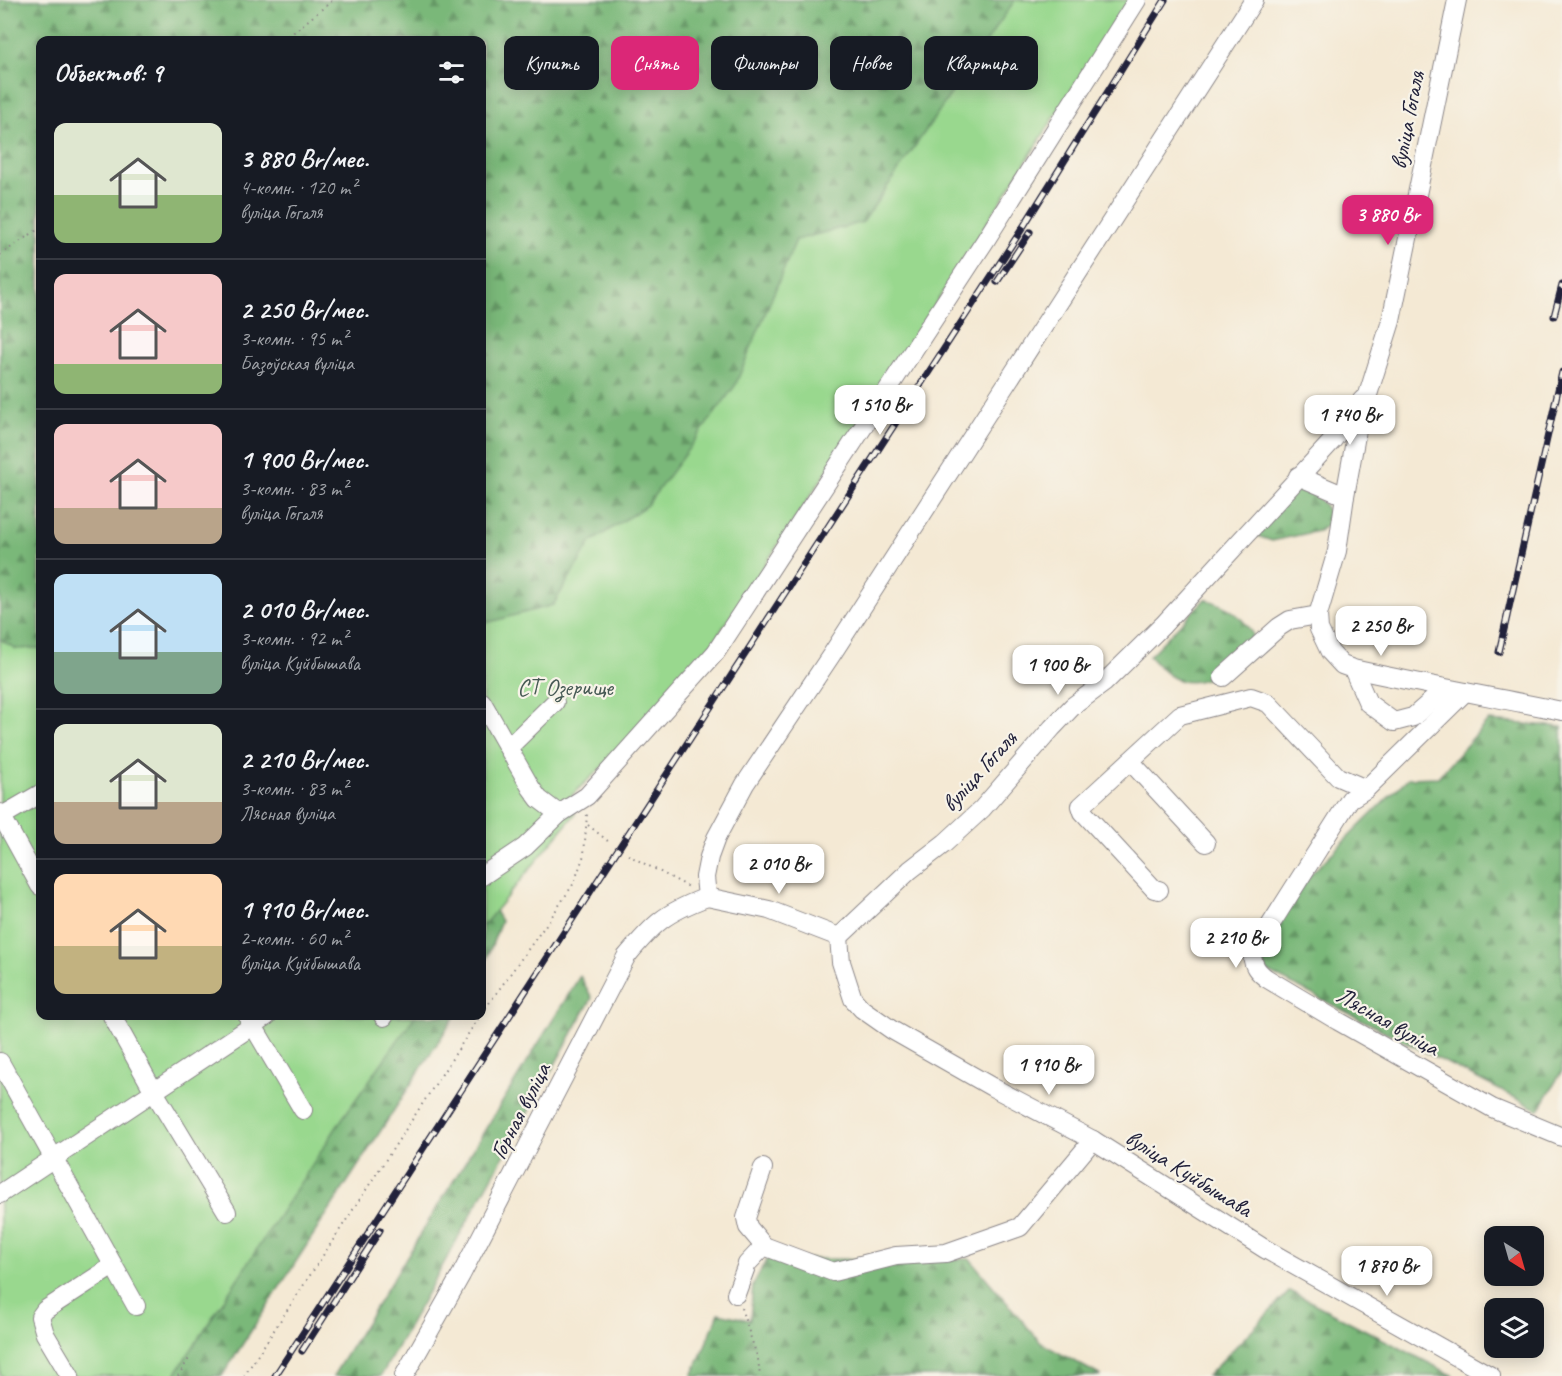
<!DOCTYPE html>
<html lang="ru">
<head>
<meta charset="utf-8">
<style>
	body { margin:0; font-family:Caveat,sans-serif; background:#242831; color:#f1f3f6; height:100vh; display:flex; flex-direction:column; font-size:22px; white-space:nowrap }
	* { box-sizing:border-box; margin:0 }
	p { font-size:20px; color:#9ea1a6 }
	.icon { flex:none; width:33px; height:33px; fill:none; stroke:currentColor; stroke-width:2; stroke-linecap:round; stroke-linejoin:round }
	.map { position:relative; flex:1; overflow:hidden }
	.side { position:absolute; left:36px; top:36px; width:450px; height:984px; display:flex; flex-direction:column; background:#171b24; border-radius:12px; box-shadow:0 3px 15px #0003 }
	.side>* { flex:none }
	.banner { position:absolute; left:504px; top:36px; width:570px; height:54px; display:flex; gap:12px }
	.needle { width:39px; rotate:143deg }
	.fabs { position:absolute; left:1484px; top:1226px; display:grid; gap:12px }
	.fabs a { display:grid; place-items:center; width:60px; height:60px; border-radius:12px; background:#171b24; box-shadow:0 3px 15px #0003; font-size:30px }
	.price { position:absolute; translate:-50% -51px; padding:0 14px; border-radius:12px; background:#fff; color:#222; font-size:20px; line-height:39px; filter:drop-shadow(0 2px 3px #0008) }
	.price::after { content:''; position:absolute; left:50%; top:36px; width:18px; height:14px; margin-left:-9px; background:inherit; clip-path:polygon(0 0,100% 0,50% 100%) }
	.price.on { background:#db2777; color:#fff }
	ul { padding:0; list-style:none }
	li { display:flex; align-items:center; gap:18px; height:150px; padding:0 18px }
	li+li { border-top:2px solid #363941 }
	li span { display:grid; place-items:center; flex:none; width:168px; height:120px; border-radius:12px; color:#555 }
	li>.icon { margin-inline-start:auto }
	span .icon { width:72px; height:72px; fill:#fffc; stroke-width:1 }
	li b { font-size:26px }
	h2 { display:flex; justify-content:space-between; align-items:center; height:72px; padding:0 18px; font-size:26px }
	.tag { padding:0 21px; border-radius:12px; background:#171b24; box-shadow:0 3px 15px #0003; font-size:21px; line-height:54px }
	.tag.on { background:#db2777; color:#fff }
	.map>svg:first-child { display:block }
	.forest { fill:url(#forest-firs); stroke:#4e6d5a; stroke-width:1.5 }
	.green { fill:#99d88e; stroke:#5e7d64; stroke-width:1.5 }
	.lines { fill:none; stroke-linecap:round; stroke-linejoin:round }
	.minor-casing { stroke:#8b8688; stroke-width:20 }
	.path { stroke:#8b8688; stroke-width:2; stroke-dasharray:1.5 4.5; stroke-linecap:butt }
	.minor { stroke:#fff; stroke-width:18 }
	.rail-casing { stroke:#22223b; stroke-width:7 }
	.rail { stroke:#f7f3e8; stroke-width:4.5; stroke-dasharray:14; stroke-linecap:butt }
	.labels { text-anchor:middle; stroke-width:4.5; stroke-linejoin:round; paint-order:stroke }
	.street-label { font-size:24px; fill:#22223b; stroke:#f7f3e8 }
	.park-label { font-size:24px; fill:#465954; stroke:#f7f3e8 }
</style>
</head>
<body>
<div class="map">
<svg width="1562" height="1376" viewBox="0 0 1562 1376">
	<defs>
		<pattern id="forest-firs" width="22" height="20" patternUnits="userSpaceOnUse" patternTransform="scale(1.5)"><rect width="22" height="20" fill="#7ab879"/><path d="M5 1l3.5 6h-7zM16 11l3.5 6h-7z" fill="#649564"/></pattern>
	</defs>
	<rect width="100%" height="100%" fill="#f7f3e8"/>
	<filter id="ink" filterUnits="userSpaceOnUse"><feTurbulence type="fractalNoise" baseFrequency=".0167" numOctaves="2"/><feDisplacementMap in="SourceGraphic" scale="12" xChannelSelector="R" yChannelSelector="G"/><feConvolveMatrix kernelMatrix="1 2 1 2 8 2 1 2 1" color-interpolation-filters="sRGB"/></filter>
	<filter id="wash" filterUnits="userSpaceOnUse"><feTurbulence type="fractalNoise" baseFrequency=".008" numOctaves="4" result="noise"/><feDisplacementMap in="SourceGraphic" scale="24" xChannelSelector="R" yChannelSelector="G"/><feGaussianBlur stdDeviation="1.35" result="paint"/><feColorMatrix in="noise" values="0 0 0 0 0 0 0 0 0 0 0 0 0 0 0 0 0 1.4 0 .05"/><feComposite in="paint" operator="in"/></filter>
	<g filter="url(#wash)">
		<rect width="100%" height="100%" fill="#f4e9d4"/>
		<g class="forest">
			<path d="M0,0H1025L742,390L651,510L556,610L482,631V40H40V655L0,646Z"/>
			<path d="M1295,488C1313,490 1322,499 1330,515L1328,525L1318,531L1272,541L1257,536Z"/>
			<path d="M1205,599C1228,606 1241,614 1253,635C1248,643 1244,653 1238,659C1226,672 1200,685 1182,681C1169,678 1158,666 1149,656Z"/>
			<path d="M1488,721L1562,727V1071L1539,1110L1266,971L1259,951L1312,873L1408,778L1438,777Z"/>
			<path d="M488,899L501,921L482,971V908Z"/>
			<path d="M580,976L592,998L381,1376H333Z"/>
			<path d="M405,1016H455L222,1376H156Z"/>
			<path d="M767,1259H970L1041,1343L1101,1376H692L719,1313L750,1320L753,1285Z"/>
			<path d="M1290,1291L1454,1376H1207Z"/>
		</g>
		<g class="green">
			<path d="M1015,0H1129L876,397L711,646L630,741L572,795L575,814L482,927V624L553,605L591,542L647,505L735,386L796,240L863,222Z"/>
			<path d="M0,639L16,649L40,648V1016H415L342,1119L174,1376H0Z"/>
		</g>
	</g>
	<g filter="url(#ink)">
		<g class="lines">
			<defs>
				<g id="minor">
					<path d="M1457,0L1391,321L1357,430L1345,496L1337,551L1318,615L1319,629L1330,652L1342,665L1353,669C1422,684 1492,697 1562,711"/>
					<path d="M1298,476L1345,496"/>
					<path d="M1353,669L1368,703L1394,722L1413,717L1445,689"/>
					<path d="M1223,677L1279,627L1290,620L1318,615"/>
					<path d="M1465,692L1366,789L1350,799L1252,954C1253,966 1257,971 1266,978L1338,1021L1492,1108L1562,1137"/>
					<path d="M482,702L531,788L539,799L559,814"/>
					<path d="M508,748L555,702"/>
					<path d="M1130,761L1206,843"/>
					<path d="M0,813L40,886"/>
					<path d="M2,816L40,794"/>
					<path d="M482,876L525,847L559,814L587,796L716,652L985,241L1137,0"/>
					<path d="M1159,890L1154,889L1083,812L1081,806L1180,715L1251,697L1268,703L1338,777L1366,789"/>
					<path d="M707,897L705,877L709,857L716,838L745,784L832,654L1254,0"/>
					<path d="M707,897L769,910L839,937"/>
					<path d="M839,937L841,962L853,999L862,1009L892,1030L992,1087L1093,1140L1265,1249L1491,1376"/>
					<path d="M839,937L910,870L945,843L982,809L1052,728L1073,706L1104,683L1163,625L1333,440L1362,400"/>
					<path d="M112,1016L153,1090L227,1212"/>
					<path d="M383,1016L384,1017"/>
					<path d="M248,1017L303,1110"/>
					<path d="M0,1062L136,1306"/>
					<path d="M763,1168L746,1218L748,1227L764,1246"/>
					<path d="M0,1194L267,1016"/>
					<path d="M736,1294L747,1264L764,1246L833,1272L896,1256L946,1253L1020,1227L1093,1140"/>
					<path d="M70,1376L45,1334L40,1317L45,1310L113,1266"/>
					<path d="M404,1376L461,1275L626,957C655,922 665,913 707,897"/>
				</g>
			</defs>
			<use href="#minor" class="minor-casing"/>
			<g class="path">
				<path d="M284,40L333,0"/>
				<path d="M0,255L40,228"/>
				<path d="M588,825L609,842"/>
				<path d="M628,855L689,887"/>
				<path d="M482,1013L550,919L574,883L584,855L587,814"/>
				<path d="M741,1308L758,1359L760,1376"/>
				<path d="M178,1376L190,1357"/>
				<path d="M244,1376L480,1016"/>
			</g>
			<use href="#minor" class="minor"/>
			<defs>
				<g id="rail">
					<path d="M997,282L1030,232"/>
					<path d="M1554,316L1562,285"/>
					<path d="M1499,652L1562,372"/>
					<path d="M302,1351L380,1230"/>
					<path d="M275,1376L1020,232L1165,0"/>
				</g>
			</defs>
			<use href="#rail" class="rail-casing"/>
			<use href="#rail" class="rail"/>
		</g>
	</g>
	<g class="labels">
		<g class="street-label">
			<text transform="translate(1407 120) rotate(-79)" y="8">вуліца Гогаля</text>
			<text transform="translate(979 771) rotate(-48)" y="8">вуліца Гогаля</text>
			<text transform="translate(1388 1021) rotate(30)" y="8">Лясная вуліца</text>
			<text transform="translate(520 1111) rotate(-63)" y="8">Горная вуліца</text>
			<text transform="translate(1189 1173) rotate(32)" y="8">вуліца Куйбышава</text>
		</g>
		<g class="park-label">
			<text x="565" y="695">СТ Озерище</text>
		</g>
	</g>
</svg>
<div class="fabs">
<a><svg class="needle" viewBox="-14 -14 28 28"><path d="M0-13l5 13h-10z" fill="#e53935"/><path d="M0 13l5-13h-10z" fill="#9ea1a6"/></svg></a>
<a><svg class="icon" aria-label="layers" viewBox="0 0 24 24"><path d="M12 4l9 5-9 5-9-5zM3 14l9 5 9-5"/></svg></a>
</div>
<b class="price on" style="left:1388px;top:246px">3 880 Br</b>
<b class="price" style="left:880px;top:436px">1 510 Br</b>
<b class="price" style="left:1350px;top:446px">1 740 Br</b>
<b class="price" style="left:1381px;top:657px">2 250 Br</b>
<b class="price" style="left:1058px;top:696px">1 900 Br</b>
<b class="price" style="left:779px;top:895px">2 010 Br</b>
<b class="price" style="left:1236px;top:969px">2 210 Br</b>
<b class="price" style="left:1049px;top:1096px">1 910 Br</b>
<b class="price" style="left:1387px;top:1297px">1 870 Br</b>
<div class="banner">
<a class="tag">Купить</a>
<a class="tag on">Снять</a>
<a class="tag">Фильтры</a>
<a class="tag">Новое</a>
<a class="tag">Квартира</a>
</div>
<section class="side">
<h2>Объектов: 9<svg class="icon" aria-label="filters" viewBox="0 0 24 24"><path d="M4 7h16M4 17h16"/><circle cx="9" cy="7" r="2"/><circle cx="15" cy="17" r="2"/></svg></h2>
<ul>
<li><span style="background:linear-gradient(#dfe7d0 60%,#8fb573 0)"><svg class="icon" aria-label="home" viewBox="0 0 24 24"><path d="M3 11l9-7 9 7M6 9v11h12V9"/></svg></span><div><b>3 880 Br/мес.</b><p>4-комн. · 120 m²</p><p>вуліца Гогаля</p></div></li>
<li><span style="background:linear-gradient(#f6c9c9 75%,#8fb573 0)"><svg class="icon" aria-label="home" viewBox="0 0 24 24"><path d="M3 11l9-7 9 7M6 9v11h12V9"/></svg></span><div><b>2 250 Br/мес.</b><p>3-комн. · 95 m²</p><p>Базоўская вуліца</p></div></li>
<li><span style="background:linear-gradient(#f6c9c9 70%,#b9a48a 0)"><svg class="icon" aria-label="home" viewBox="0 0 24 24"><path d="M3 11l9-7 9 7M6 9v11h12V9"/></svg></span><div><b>1 900 Br/мес.</b><p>3-комн. · 83 m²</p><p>вуліца Гогаля</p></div></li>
<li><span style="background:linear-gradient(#bfe0f5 65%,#7fa58c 0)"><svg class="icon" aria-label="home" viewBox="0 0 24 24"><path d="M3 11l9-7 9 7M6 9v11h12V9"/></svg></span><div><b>2 010 Br/мес.</b><p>3-комн. · 92 m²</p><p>вуліца Куйбышава</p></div></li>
<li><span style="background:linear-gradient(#dfe7d0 65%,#b9a48a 0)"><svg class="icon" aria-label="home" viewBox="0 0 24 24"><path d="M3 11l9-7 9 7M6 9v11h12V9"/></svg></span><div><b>2 210 Br/мес.</b><p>3-комн. · 83 m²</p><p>Лясная вуліца</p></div></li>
<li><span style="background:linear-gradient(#ffd9b3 60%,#c2b280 0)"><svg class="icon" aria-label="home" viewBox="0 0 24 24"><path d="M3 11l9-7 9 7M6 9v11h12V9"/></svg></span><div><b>1 910 Br/мес.</b><p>2-комн. · 60 m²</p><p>вуліца Куйбышава</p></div></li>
</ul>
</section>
</div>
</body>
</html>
